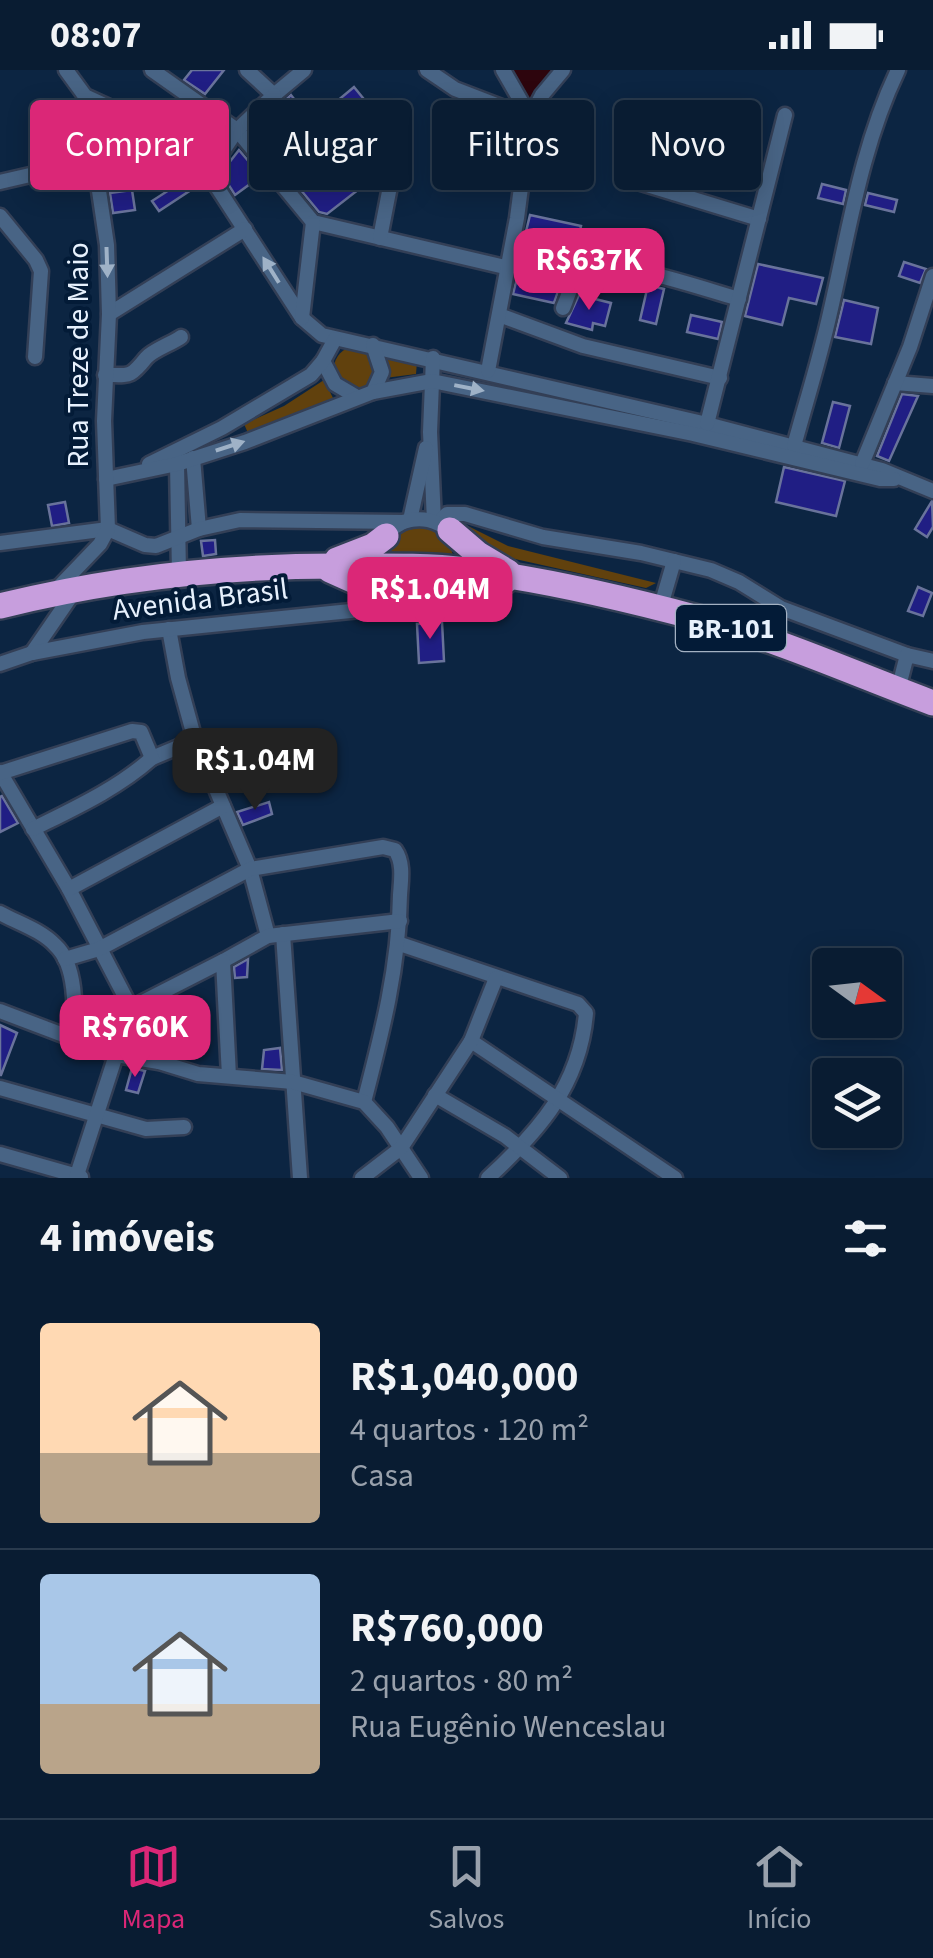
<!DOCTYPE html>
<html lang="pt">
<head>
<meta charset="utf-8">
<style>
	body { margin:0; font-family:"Source Sans 3",sans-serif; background:#12253a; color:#f1f3f6; height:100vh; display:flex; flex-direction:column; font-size:38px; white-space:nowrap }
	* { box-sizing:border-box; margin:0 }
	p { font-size:32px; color:#99a1ac }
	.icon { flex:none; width:55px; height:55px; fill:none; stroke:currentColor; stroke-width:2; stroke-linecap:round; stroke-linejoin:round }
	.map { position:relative; height:1108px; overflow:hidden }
	.panel { display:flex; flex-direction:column; background:#091c32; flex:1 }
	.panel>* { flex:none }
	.guide { position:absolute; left:30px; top:30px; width:875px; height:90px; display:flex; gap:20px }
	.needle { width:65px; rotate:105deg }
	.tools { position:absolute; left:812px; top:878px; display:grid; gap:20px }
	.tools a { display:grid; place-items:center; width:90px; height:90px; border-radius:10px; background:#091c32; box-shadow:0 5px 25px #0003,0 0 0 2px #293a4d; font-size:50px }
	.price { position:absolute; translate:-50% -85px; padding:0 22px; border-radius:20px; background:#db2777; color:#fff; font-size:32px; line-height:65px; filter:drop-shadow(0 2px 5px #0008) }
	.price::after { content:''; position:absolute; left:50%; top:60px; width:30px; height:22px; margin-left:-15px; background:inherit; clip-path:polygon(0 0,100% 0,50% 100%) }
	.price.on { background:#222; color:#fff }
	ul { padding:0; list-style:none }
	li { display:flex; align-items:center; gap:30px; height:250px; padding:0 40px }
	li+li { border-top:2px solid #293a4d }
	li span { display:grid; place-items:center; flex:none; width:280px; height:200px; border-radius:10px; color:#555 }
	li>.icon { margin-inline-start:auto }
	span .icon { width:120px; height:120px; fill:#fffc; stroke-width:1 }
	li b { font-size:42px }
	h2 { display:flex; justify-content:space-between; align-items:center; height:120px; padding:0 40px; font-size:42px }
	.tag { padding:0 35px; border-radius:10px; background:#091c32; box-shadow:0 5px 25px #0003,0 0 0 2px #293a4d; font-size:35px; line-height:90px }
	.tag.on { background:#db2777; color:#fff }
	.status { display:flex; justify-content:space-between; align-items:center; height:70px; padding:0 50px; background:#091c32; direction:ltr }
	.status svg { height:28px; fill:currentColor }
	.tab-bar { display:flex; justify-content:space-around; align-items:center; height:140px; border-top:2px solid #293a4d; background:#091c32; font-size:28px; color:#99a1ac }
	.tab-bar a { display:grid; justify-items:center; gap:5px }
	.tab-bar .on { color:#db2777 }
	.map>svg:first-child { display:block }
	.green { fill:#61410d }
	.water { fill:#2d050d }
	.building { fill:#201e84; stroke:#69739b; stroke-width:2.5 }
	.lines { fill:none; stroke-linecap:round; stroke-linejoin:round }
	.street-casing { stroke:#333f56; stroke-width:19 }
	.highway-casing { stroke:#333f56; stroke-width:30 }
	.street { stroke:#486485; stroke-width:14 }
	.highway { stroke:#c79edd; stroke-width:25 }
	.oneway { fill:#9fb2c7 }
	.labels { text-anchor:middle; stroke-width:8; stroke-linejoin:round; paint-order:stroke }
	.shield { fill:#031b37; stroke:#a3b1c2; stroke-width:2.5 }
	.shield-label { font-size:28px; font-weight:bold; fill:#e7f1fd }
	.street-label { font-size:30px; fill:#e7f1fd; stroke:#031b37 }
</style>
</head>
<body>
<div class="status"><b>08:07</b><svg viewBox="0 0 49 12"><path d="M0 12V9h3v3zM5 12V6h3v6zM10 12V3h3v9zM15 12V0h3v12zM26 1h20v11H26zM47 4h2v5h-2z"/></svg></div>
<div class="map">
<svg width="933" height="1108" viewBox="0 0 933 1108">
	<rect width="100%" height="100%" fill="#0c2542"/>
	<g class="green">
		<circle cx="355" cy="298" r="21"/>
		<path d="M382,287L417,292L416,304L385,308Z"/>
		<path d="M324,310L334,330L248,363L244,354L284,336Z"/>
		<path d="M452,448L508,476L656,513L646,518L515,489L487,479Z"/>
		<path d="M428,453L448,468L455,492L386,488L404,457Z"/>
		<path d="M386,502L454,505L451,514L434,530L408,531L389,515Z"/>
	</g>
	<path class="water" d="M512,0H553L530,33Z"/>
	<g class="building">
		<path d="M192,0H224L205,24L184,10Z"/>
		<path d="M354,17L394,66L352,101L363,116L327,144L319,142L252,61L291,25L312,52Z"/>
		<path d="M239,80L261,106L235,125L221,103Z"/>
		<path d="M535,95L556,99L552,119L532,115Z"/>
		<path d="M194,104L200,114L159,141L152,131Z"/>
		<path d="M822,114L846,120L843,134L818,128Z"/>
		<path d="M132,120L135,140L113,143L110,123Z"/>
		<path d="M868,123L897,130L894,142L865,135Z"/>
		<path d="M530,145L581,156L574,190L522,178Z"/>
		<path d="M904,192L926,199L920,213L899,206Z"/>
		<path d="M758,194L823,208L816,234L789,228L782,255L745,246Z"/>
		<path d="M519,200L562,210L554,233L513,224Z"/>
		<path d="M648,215L664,219L656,254L640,250Z"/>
		<path d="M579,225L611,233L605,256L593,253L592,260L566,253Z"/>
		<path d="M844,230L878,238L871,274L835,267Z"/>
		<path d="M691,245L722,252L718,269L687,262Z"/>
		<path d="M902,324L918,326L889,391L877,386Z"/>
		<path d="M833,332L850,336L839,378L822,373Z"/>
		<path d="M784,397L845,411L836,446L776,432Z"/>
		<path d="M932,431L933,457L927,467L915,459Z"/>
		<path d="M65,432L69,453L52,456L48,435Z"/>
		<path d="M215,470L216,484L203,486L201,471Z"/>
		<path d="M918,517L932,523L923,546L908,541Z"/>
		<path d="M442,552L444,591L419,593L417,554Z"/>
		<path d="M2,726L18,753L0,762V727Z"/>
		<path d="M269,732L272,744L243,755L237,742Z"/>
		<path d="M248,889L247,907L235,908L234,897Z"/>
		<path d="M0,955L17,963L1,1005H0Z"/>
		<path d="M280,978L282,1000L262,999L264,980Z"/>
		<path d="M132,998L145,1001L138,1023L126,1020Z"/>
	</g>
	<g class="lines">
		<defs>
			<g id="street">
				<path d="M66,0L85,26L157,59L186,79L208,103L302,248L322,265L707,354L882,400L933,421"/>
				<path d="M152,0L237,60L313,152L509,198"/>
				<path d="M247,0L274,25L304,0"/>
				<path d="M427,0L455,19L530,48"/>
				<path d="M503,0L530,47"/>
				<path d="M208,103L237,60L274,25"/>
				<path d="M634,111L759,149"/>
				<path d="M0,112L95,90"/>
				<path d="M674,123L693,64"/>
				<path d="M0,146L36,190L41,201L35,287"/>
				<path d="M380,168L393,101"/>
				<path d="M563,238C569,225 573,204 586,198C609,186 710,221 739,229"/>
				<path d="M109,244L245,159"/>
				<path d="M499,245L583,276L720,308"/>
				<path d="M302,248L313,152"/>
				<path d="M373,275L382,302L373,322"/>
				<path d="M433,288L430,362L434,451"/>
				<path d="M323,291L335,314L357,327"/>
				<path d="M488,301L517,148L530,48L542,25L563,0"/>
				<path d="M105,305C130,305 130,308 146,288C153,280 171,274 181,267"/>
				<path d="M895,313L933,316"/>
				<path d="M707,354L785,45"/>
				<path d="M794,376C806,332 820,288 830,243C849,161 861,77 898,0"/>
				<path d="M193,388L199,459"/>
				<path d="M149,394L222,358L311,305L323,291L335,269"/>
				<path d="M177,394L179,503"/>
				<path d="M862,394L910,277L933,206"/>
				<path d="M106,409L177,394L245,372L373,322L432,311L693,364L880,409H894"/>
				<path d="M410,450L426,378"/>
				<path d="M438,453L447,444H465L543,467L641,483L711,500L739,512L781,538L907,585"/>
				<path d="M383,472L393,458L403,452"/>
				<path d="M0,473L108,459L145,475L156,476L199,459L240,450L403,452C422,446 436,450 451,462"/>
				<path d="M54,522L100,474L108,459L104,351L109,244L107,175L85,26"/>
				<path d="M394,527C409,537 423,537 440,531"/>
				<path d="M660,539L674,491"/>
				<path d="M169,559L178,608L195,670L250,799L268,866"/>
				<path d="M32,583L76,519"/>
				<path d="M0,594L32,583L143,562L400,536"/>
				<path d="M898,620L907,585L933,591"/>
				<path d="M152,688L195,670"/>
				<path d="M0,702L69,819L159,992"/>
				<path d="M0,703L132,661L141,662L152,688C117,719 75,738 33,759"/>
				<path d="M69,819L223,736"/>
				<path d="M0,843C18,853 41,860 55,875C76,894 77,940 71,966"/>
				<path d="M283,864L300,1108"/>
				<path d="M400,874L578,934L586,943C580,1015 539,1061 488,1108"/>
				<path d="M65,889L99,879L250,799L383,777L395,780C404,793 401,810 400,825C399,897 382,963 364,1032"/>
				<path d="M223,891L268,866L400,851"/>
				<path d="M131,938L223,891L229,1006"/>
				<path d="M0,941L116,985L159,992L198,1004L293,1012L364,1032L387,1057L421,1108"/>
				<path d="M471,971L675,1108"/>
				<path d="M0,1018L146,1059L184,1057"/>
				<path d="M435,1025L505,1066L560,1108"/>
				<path d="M0,1084L81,1107"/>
				<path d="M76,1108L116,985"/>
				<path d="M362,1108L401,1078L471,971L496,908"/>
			</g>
			<g id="highway">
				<path d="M450,460L478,484L508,502"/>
				<path d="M337,490L373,476L386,466"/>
				<path d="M330,500L397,530"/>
				<path d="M438,532L474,518L505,511"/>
				<path d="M0,536C112,508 223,496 338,496C381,496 425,495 467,500C544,509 623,528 698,548C778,569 855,604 933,633"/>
			</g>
		</defs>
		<use href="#street" class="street-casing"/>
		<use href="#highway" class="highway-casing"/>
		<use href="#street" class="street"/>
		<use href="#highway" class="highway"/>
	</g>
	<defs><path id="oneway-solid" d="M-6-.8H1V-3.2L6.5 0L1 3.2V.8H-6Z" transform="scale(2.5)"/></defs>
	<g class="oneway">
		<use href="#oneway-solid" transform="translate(107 192) rotate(88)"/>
		<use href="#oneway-solid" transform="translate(271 200) rotate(-122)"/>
		<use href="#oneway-solid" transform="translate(469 318) rotate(11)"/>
		<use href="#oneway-solid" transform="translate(230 376) rotate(-18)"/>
	</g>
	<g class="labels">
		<rect class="shield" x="676" y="535" width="110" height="46" rx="8"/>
		<g class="shield-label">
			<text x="731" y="568">BR-101</text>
		</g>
		<g class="street-label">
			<text transform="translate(78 285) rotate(-90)" y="10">Rua Treze de Maio</text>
			<text transform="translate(200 529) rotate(-7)" y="10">Avenida Brasil</text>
		</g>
	</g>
</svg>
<div class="tools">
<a><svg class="needle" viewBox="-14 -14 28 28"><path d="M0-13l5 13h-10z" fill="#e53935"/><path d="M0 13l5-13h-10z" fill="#99a1ac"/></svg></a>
<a><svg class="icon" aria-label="layers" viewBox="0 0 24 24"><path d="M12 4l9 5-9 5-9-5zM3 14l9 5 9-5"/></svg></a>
</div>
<b class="price" style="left:589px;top:243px">R$637K</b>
<b class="price" style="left:430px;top:572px">R$1.04M</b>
<b class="price on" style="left:255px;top:743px">R$1.04M</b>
<b class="price" style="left:135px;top:1010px">R$760K</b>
<div class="guide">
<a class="tag on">Comprar</a>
<a class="tag">Alugar</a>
<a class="tag">Filtros</a>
<a class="tag">Novo</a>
</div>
</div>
<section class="panel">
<h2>4 imóveis<svg class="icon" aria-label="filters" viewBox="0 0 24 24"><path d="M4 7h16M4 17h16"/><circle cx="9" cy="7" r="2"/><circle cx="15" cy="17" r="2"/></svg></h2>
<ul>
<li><span style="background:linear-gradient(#ffd9b3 65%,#b9a48a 0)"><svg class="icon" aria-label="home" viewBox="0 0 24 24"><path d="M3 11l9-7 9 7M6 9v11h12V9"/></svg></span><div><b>R$1,040,000</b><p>4 quartos · 120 m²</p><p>Casa</p></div></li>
<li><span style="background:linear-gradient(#a9c7e8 65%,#b9a48a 0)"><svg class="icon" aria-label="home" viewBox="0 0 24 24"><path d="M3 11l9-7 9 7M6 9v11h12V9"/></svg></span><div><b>R$760,000</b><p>2 quartos · 80 m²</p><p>Rua Eugênio Wenceslau</p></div></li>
</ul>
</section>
<nav class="tab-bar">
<a class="on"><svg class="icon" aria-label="map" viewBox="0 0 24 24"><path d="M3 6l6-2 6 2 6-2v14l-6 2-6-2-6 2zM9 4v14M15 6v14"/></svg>Mapa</a>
<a><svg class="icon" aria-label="saved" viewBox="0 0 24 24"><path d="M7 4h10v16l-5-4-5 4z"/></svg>Salvos</a>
<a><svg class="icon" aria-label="home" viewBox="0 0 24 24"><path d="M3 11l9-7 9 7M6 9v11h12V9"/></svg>Início</a>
</nav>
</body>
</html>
